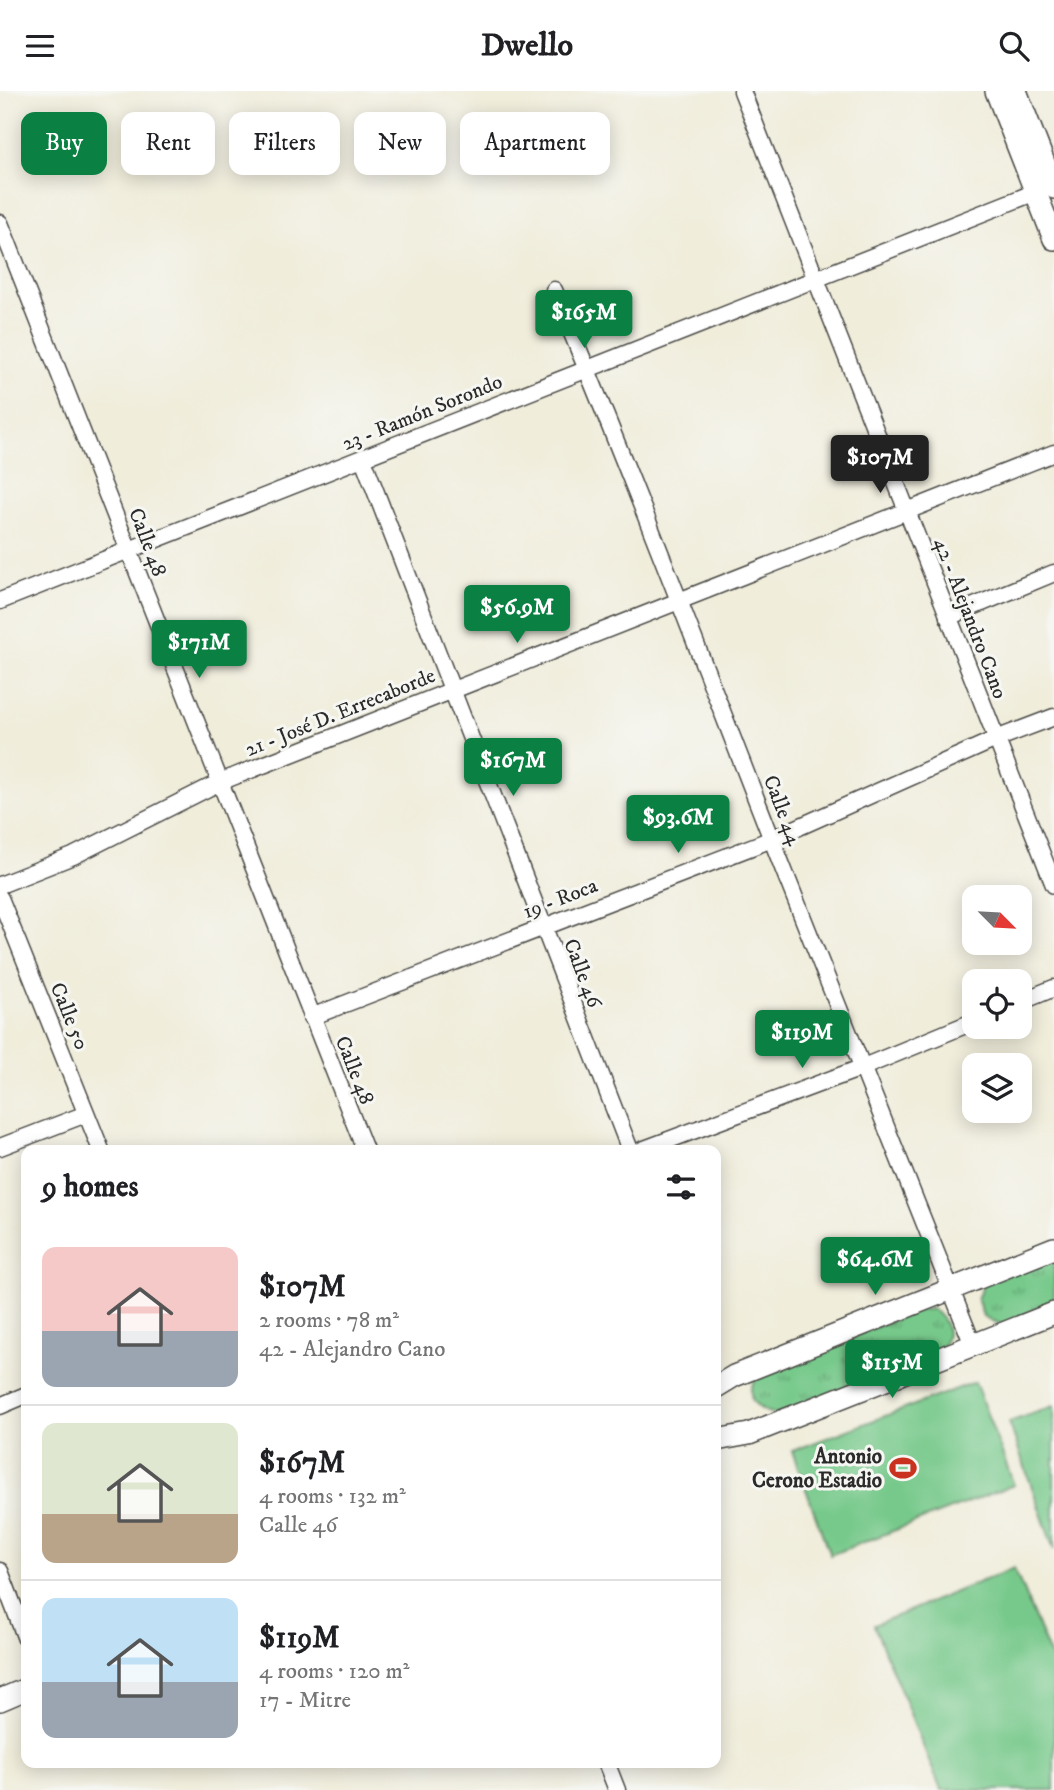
<!DOCTYPE html>
<html lang="en">
<head>
<meta charset="utf-8">
<style>
	body { margin:0; font-family:"IM FELL DW Pica",serif; background:#f2f2f2; color:#202124; height:100vh; display:flex; flex-direction:column; font-size:26px; white-space:nowrap }
	* { box-sizing:border-box; margin:0 }
	p { font-size:23px; color:#757577 }
	.icon { flex:none; width:38px; height:38px; fill:none; stroke:currentColor; stroke-width:2; stroke-linecap:round; stroke-linejoin:round }
	.map { position:relative; flex:1; overflow:hidden }
	.panel { position:absolute; left:21px; top:1054px; width:700px; height:623px; display:flex; flex-direction:column; background:#fff; border-radius:14px; box-shadow:0 4px 18px #0003 }
	.panel>* { flex:none }
	.top-card { position:absolute; left:21px; top:21px; width:700px; height:63px; display:flex; gap:14px }
	.needle { width:46px; rotate:114deg }
	.buttons { position:absolute; left:962px; top:794px; display:grid; gap:14px }
	.buttons a { display:grid; place-items:center; width:70px; height:70px; border-radius:14px; background:#fff; box-shadow:0 4px 18px #0003; font-size:35px }
	.price { position:absolute; translate:-50% -60px; padding:0 16px; border-radius:7px; background:#0b8043; color:#fff; font-size:23px; line-height:46px; filter:drop-shadow(0 2px 4px #0008) }
	.price::after { content:''; position:absolute; left:50%; top:42px; width:21px; height:16px; margin-left:-10px; background:inherit; clip-path:polygon(0 0,100% 0,50% 100%) }
	.price.active { background:#222; color:#fff }
	ul { padding:0; list-style:none }
	li { display:flex; align-items:center; gap:21px; height:175px; padding:0 21px }
	li+li { border-top:2px solid #e0e0e0 }
	li span { display:grid; place-items:center; flex:none; width:196px; height:140px; border-radius:14px; color:#555 }
	li>.icon { margin-inline-start:auto }
	span .icon { width:84px; height:84px; fill:#fffc; stroke-width:1 }
	li b { font-size:30px }
	h2 { display:flex; justify-content:space-between; align-items:center; height:84px; padding:0 21px; font-size:30px }
	.chip { padding:0 24px; border-radius:14px; background:#fff; box-shadow:0 4px 18px #0003; font-size:24px; line-height:63px }
	.chip.active { background:#0b8043; color:#fff }
	header { display:flex; justify-content:space-between; align-items:center; height:91px; padding:0 21px; background:#fff; font-size:32px; font-weight:800 }
	.map>svg:first-child { display:block }
	.grass { fill:url(#grass-tufts); stroke:#517a5b; stroke-width:2 }
	.pitch { fill:#77c98b; stroke:#517a5b; stroke-width:2 }
	.lines { fill:none; stroke-linecap:round; stroke-linejoin:round }
	.street-casing { stroke:#494845; stroke-width:19 }
	.secondary-casing { stroke:#494845; stroke-width:24 }
	.street { stroke:#fff; stroke-width:16 }
	.secondary { stroke:#fff; stroke-width:21 }
	.labels { text-anchor:middle; stroke-width:6; stroke-linejoin:round; paint-order:stroke }
	.street-label { font-size:21px; fill:#2b2b2b; stroke:#f6f6f2 }
	.poi-label { font-size:21px; font-weight:bold; fill:#2b2b2b; stroke:#f6f6f2; text-anchor:end }
</style>
</head>
<body>
<header><svg class="icon" aria-label="menu" viewBox="0 0 24 24"><path d="M4 6h16M4 12h16M4 18h16"/></svg>Dwello<svg class="icon" aria-label="search" viewBox="0 0 24 24"><circle cx="10" cy="10" r="6"/><path d="M15 15l6 6"/></svg></header>
<div class="map">
<svg width="1054" height="1699" viewBox="0 0 1054 1699">
	<defs>
		<pattern id="grass-tufts" width="24" height="20" patternUnits="userSpaceOnUse" patternTransform="scale(1.75)"><rect width="24" height="20" fill="#77c98b"/><path d="M3 7l-1-3M5 7V3M7 7l1-3M15 17l-1-3M17 17v-4M19 17l1-3" fill="none" stroke="#62a372"/></pattern>
	</defs>
	<rect width="100%" height="100%" fill="#f6f6f2"/>
	<filter id="ink" filterUnits="userSpaceOnUse"><feTurbulence type="fractalNoise" baseFrequency=".0143" numOctaves="2"/><feDisplacementMap in="SourceGraphic" scale="14" xChannelSelector="R" yChannelSelector="G"/><feConvolveMatrix kernelMatrix="1 2 1 2 8 2 1 2 1" color-interpolation-filters="sRGB"/></filter>
	<filter id="wash" filterUnits="userSpaceOnUse"><feTurbulence type="fractalNoise" baseFrequency=".00686" numOctaves="4" result="noise"/><feDisplacementMap in="SourceGraphic" scale="28" xChannelSelector="R" yChannelSelector="G"/><feGaussianBlur stdDeviation="1.57" result="paint"/><feColorMatrix in="noise" values="0 0 0 0 0 0 0 0 0 0 0 0 0 0 0 0 0 1.4 0 .05"/><feComposite in="paint" operator="in"/></filter>
	<g filter="url(#wash)">
		<rect width="100%" height="100%" fill="#f0eddb"/>
		<g class="grass">
			<path d="M1054,1164V1214L1004,1234L992,1230L983,1225L977,1207L985,1192Z"/>
			<path d="M932,1218C950,1231 952,1246 937,1262L777,1324C765,1321 749,1315 751,1298C752,1293 756,1287 759,1283L919,1219Z"/>
		</g>
		<g class="pitch">
			<path d="M975,1291L1014,1394L830,1464L792,1360Z"/>
			<path d="M1054,1315V1459L1009,1331Z"/>
			<path d="M1014,1477L1054,1574V1699H941L874,1534Z"/>
		</g>
	</g>
	<g filter="url(#ink)">
		<g class="lines">
			<defs>
				<g id="street">
					<path d="M742,0L1054,794"/>
					<path d="M0,132L365,1059"/>
					<path d="M554,199C635,392 709,588 785,782C847,940 911,1097 973,1254"/>
					<path d="M363,368C453,598 539,829 630,1059"/>
					<path d="M0,510L1046,97"/>
					<path d="M948,526L1054,482"/>
					<path d="M0,794L73,765L220,691L1054,362"/>
					<path d="M0,807L101,1059"/>
					<path d="M1020,911L1054,897"/>
					<path d="M311,926L772,748L996,648L1054,626"/>
					<path d="M0,1056L86,1023"/>
					<path d="M642,1059L861,977L975,930"/>
					<path d="M0,1315L26,1304"/>
					<path d="M0,1480L26,1548"/>
					<path d="M606,1671L617,1699"/>
				</g>
				<g id="secondary">
					<path d="M996,0L1054,148"/>
					<path d="M1016,0L1054,97"/>
					<path d="M716,1296L734,1285L1054,1157"/>
					<path d="M716,1349L749,1343L1054,1222"/>
					<path d="M0,1609L26,1598"/>
				</g>
			</defs>
			<use href="#street" class="street-casing"/>
			<use href="#secondary" class="secondary-casing"/>
			<use href="#street" class="street"/>
			<use href="#secondary" class="secondary"/>
		</g>
	</g>
	<defs>
		<symbol id="stadium-bare" viewBox="-9 -9 18 18"><path d="M0-5a6.5 5 0 1 0 0 10a6.5 5 0 1 0 0-10ZM-3.5-1.8h7v3.6h-7Z" fill="#c8321e" stroke="#f6f6f2" stroke-width="2.5" paint-order="stroke"/></symbol>
	</defs>
	<g fill-rule="evenodd">
		<use href="#stadium-bare" x="884" y="1358" width="38" height="38"/>
	</g>
	<g class="labels">
		<g class="street-label">
			<text transform="translate(422 321) rotate(-22)" y="7">23 - Ramón Sorondo</text>
			<text transform="translate(148 451) rotate(69)" y="7">Calle 48</text>
			<text transform="translate(971 527) rotate(69)" y="7">42 - Alejandro Cano</text>
			<text transform="translate(340 621) rotate(-22)" y="7">21 - José D. Errecaborde</text>
			<text transform="translate(783 719) rotate(69)" y="7">Calle 44</text>
			<text transform="translate(560 807) rotate(-21)" y="7">19 - Roca</text>
			<text transform="translate(583 882) rotate(69)" y="7">Calle 46</text>
			<text transform="translate(70 925) rotate(68)" y="7">Calle 50</text>
			<text transform="translate(355 979) rotate(68)" y="7">Calle 48</text>
		</g>
		<g class="poi-label">
			<text x="882" y="1372">Antonio<tspan x="882" dy="24">Cerono Estadio</tspan></text>
		</g>
	</g>
</svg>
<div class="buttons">
<a><svg class="needle" viewBox="-14 -14 28 28"><path d="M0-13l5 13h-10z" fill="#e53935"/><path d="M0 13l5-13h-10z" fill="#757577"/></svg></a>
<a><svg class="icon" aria-label="locate" viewBox="0 0 24 24"><circle cx="12" cy="12" r="6"/><path d="M12 2v4M12 18v4M2 12h4M18 12h4"/></svg></a>
<a><svg class="icon" aria-label="layers" viewBox="0 0 24 24"><path d="M12 4l9 5-9 5-9-5zM3 14l9 5 9-5"/></svg></a>
</div>
<b class="price" style="left:584px;top:259px">$165M</b>
<b class="price active" style="left:880px;top:404px">$107M</b>
<b class="price" style="left:517px;top:554px">$56.9M</b>
<b class="price" style="left:199px;top:589px">$171M</b>
<b class="price" style="left:513px;top:707px">$167M</b>
<b class="price" style="left:678px;top:764px">$93.6M</b>
<b class="price" style="left:802px;top:979px">$119M</b>
<b class="price" style="left:875px;top:1206px">$64.6M</b>
<b class="price" style="left:892px;top:1309px">$115M</b>
<div class="top-card">
<a class="chip active">Buy</a>
<a class="chip">Rent</a>
<a class="chip">Filters</a>
<a class="chip">New</a>
<a class="chip">Apartment</a>
</div>
<section class="panel">
<h2>9 homes<svg class="icon" aria-label="filters" viewBox="0 0 24 24"><path d="M4 7h16M4 17h16"/><circle cx="9" cy="7" r="2"/><circle cx="15" cy="17" r="2"/></svg></h2>
<ul>
<li><span style="background:linear-gradient(#f6c9c9 60%,#9aa5b1 0)"><svg class="icon" aria-label="home" viewBox="0 0 24 24"><path d="M3 11l9-7 9 7M6 9v11h12V9"/></svg></span><div><b>$107M</b><p>2 rooms · 78 m²</p><p>42 - Alejandro Cano</p></div></li>
<li><span style="background:linear-gradient(#dfe7d0 65%,#b9a48a 0)"><svg class="icon" aria-label="home" viewBox="0 0 24 24"><path d="M3 11l9-7 9 7M6 9v11h12V9"/></svg></span><div><b>$167M</b><p>4 rooms · 132 m²</p><p>Calle 46</p></div></li>
<li><span style="background:linear-gradient(#bfe0f5 60%,#9aa5b1 0)"><svg class="icon" aria-label="home" viewBox="0 0 24 24"><path d="M3 11l9-7 9 7M6 9v11h12V9"/></svg></span><div><b>$119M</b><p>4 rooms · 120 m²</p><p>17 - Mitre</p></div></li>
</ul>
</section>
</div>
</body>
</html>
